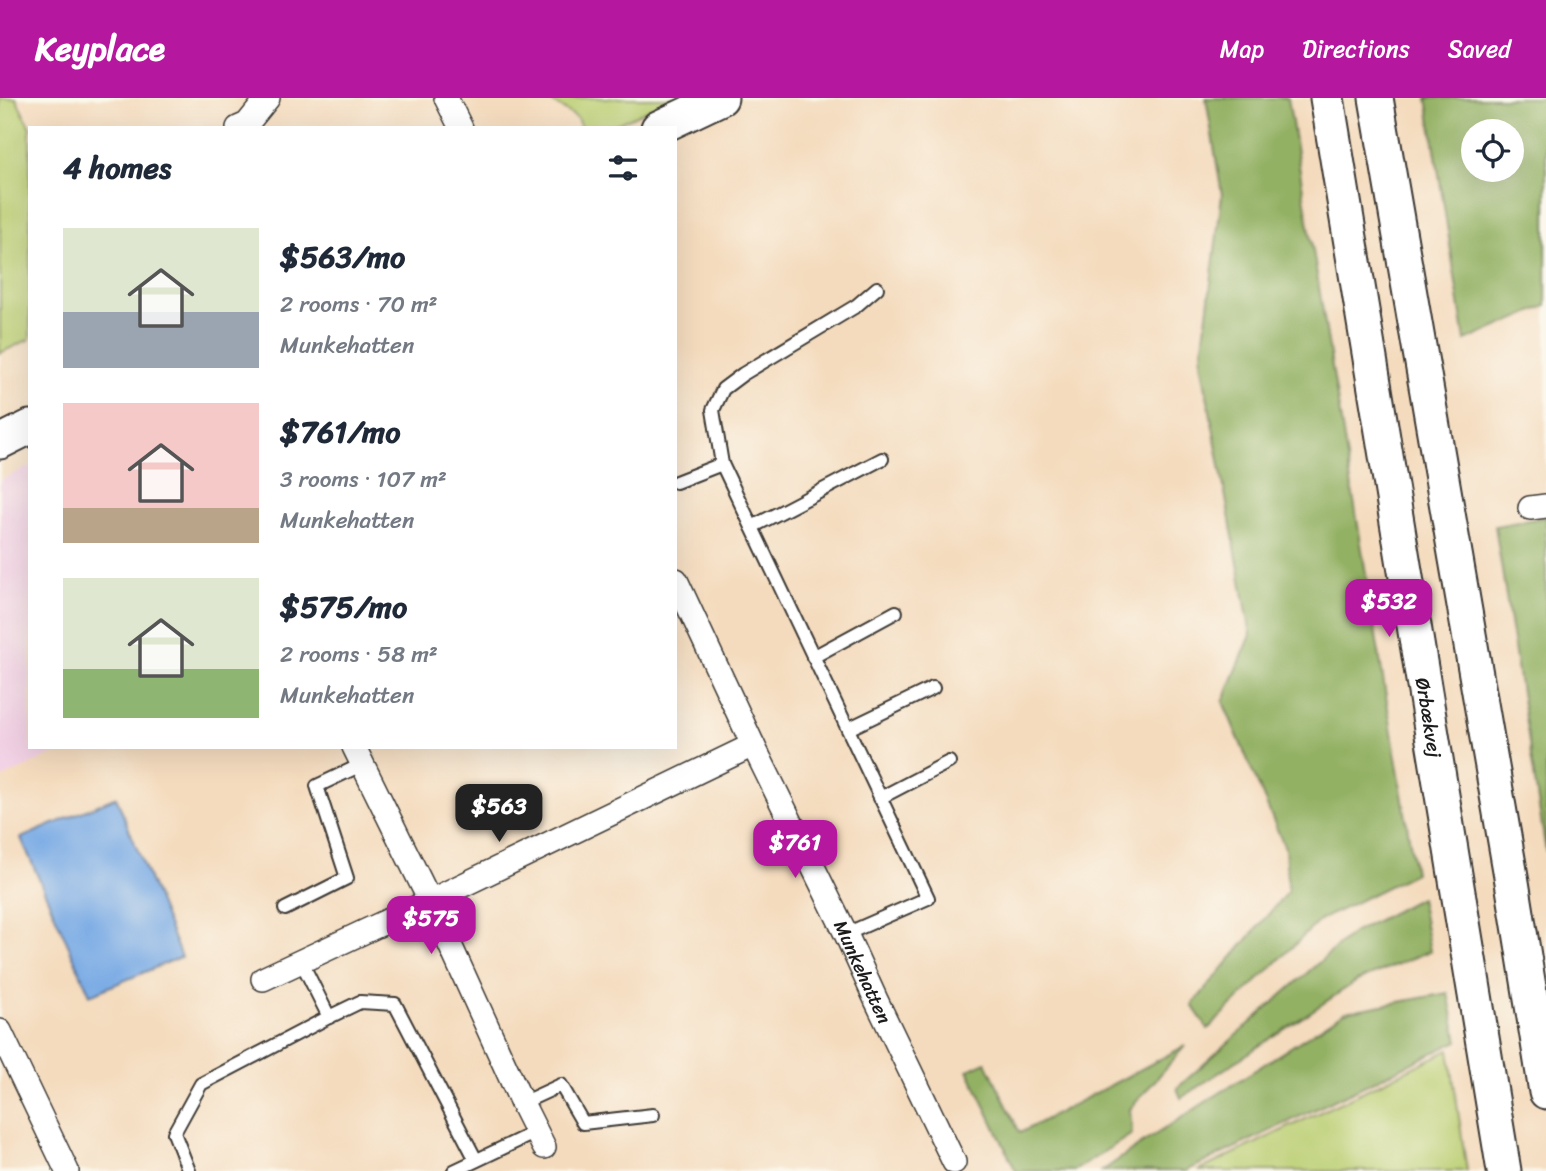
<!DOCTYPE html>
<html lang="en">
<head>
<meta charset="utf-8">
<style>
	body { margin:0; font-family:Sriracha,sans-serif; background:#f6f6f7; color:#1f2937; height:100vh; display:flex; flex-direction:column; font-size:26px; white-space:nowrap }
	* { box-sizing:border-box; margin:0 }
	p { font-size:23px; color:#747a83 }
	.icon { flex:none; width:38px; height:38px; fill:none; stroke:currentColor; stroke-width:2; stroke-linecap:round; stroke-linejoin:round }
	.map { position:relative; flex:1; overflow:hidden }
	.side { position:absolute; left:28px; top:28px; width:649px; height:623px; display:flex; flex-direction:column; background:#fff; border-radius:0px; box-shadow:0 7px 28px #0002 }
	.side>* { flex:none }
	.controls { position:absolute; left:1461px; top:21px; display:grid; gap:14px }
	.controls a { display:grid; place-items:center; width:63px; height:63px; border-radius:50%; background:#fff; box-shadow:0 7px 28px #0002; font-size:35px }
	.price { position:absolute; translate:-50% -60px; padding:0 16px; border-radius:14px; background:#b5179e; color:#fff; font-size:23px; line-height:46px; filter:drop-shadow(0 2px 4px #0008) }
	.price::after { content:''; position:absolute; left:50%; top:42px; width:21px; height:16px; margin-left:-10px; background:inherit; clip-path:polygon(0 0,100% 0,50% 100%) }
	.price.active { background:#222; color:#fff }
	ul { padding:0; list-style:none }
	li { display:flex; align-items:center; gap:21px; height:175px; padding:0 35px }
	li span { display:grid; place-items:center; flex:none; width:196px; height:140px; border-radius:0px; color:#555 }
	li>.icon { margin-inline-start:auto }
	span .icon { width:84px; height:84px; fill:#fffc; stroke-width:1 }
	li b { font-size:30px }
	h2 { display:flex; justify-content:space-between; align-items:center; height:84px; padding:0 35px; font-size:30px }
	header { display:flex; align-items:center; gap:42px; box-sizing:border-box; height:98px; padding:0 35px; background:#b5179e; color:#fff }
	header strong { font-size:33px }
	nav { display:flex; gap:38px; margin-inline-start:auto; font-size:24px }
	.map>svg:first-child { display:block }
	.built { fill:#f1d0e4 }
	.green { fill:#bace71; stroke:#6b7546; stroke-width:2 }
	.forest { fill:#93b163; stroke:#586640; stroke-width:2; fill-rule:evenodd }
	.water { fill:#7aabe5; stroke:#4b6480; stroke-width:2 }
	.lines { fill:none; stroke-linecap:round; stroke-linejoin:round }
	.lane-casing { stroke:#3c3934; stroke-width:16 }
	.street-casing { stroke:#3c3934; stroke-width:26 }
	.secondary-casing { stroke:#3c3934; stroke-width:37 }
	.lane { stroke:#fff; stroke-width:12 }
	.street { stroke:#fff; stroke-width:23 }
	.secondary { stroke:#fff; stroke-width:33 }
	.labels { text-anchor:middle; stroke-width:6; stroke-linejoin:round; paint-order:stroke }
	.street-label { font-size:19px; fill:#1c1c1c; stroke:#fbf7ec }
</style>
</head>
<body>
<header>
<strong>Keyplace</strong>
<nav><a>Map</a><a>Directions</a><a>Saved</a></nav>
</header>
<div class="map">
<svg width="1546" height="1073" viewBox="0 0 1546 1073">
	<rect width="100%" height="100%" fill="#fbf7ec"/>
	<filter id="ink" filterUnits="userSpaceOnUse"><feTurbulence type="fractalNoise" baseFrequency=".0143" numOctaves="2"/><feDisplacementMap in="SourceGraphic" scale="14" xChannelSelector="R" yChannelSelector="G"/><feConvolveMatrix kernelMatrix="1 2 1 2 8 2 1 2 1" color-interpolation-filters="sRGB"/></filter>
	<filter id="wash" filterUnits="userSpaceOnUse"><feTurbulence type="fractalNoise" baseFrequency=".00686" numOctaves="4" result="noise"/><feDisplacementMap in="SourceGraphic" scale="28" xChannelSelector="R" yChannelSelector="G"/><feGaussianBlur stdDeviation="1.57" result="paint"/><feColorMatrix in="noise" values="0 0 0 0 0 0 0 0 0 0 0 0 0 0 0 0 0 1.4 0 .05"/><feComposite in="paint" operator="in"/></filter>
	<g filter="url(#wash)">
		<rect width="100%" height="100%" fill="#f4dbbe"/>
		<path class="built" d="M30,368V649H69L0,681V382Z"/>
		<g class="green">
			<path d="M0,0H16L30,30V241L0,255Z"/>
			<path d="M546,0H673L608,30H581L577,20Z"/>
			<path d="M1449,952L1467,1073H1198Z"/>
		</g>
		<g class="forest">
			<path d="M1206,0H1288L1415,775L1320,822L1208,931L1192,907L1288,793L1285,750L1223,604L1251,537L1201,264L1222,97Z"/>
			<path d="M1427,0H1546V208L1465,243ZM1512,33V72H1474V33Z"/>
			<path d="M1546,419V754L1495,428Z"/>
			<path d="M1420,800L1430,853L1357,883L1181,1000L1177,990L1351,836Z"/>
			<path d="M1448,895L1458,943L1186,1073H1102L1147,1042L1345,914Z"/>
			<path d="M1185,948L1130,1011L1132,1036L1074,1073H1016L968,972L986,964L1020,1035Z"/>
		</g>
		<path class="water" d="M116,699L181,859L90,897L21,740Z"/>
	</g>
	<g filter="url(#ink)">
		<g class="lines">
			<defs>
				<g id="lane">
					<path d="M722,366L713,312L723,291L743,276L856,208L877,190"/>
					<path d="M676,384L722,366L928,800L846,836"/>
					<path d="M752,429L882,361"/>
					<path d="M813,559L896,514"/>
					<path d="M848,631L933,590"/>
					<path d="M880,700L949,664"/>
					<path d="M285,811L347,780L317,688L363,666"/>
					<path d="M329,919L360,904L395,906L476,1062"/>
					<path d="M522,1005L561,987L583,1025L653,1017"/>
					<path d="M189,1073L174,1035L201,986L329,919L301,863"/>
					<path d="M454,1073L536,1034"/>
				</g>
				<g id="street">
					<path d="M446,0L461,30"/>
					<path d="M238,30L247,26L268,0"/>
					<path d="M1530,410L1546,408"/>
					<path id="s1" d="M676,482L753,647L846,836L876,902L954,1064"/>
					<path d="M354,649L430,803L522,1005L544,1049"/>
					<path d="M263,881L430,803L753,647"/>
					<path d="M0,933L67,1073"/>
				</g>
				<g id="secondary">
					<path id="s2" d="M1327,0L1504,1073"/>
					<path d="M1376,0L1512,784L1546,994"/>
					<path d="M658,30L721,0"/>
					<path d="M0,344L30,329"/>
				</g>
			</defs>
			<use href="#lane" class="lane-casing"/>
			<use href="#street" class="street-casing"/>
			<use href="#secondary" class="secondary-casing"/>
			<use href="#lane" class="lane"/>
			<use href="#street" class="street"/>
			<use href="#secondary" class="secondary"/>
		</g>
	</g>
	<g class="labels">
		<g class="street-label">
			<text dy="7" stroke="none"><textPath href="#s2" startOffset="628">Ørbækvej</textPath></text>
			<text dy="7" stroke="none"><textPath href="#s1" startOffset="434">Munkehatten</textPath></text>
		</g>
	</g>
</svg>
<div class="controls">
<a><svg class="icon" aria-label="locate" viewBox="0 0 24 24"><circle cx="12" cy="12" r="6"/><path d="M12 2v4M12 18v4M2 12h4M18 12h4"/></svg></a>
</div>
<b class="price" style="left:1389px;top:541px">$532</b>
<b class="price active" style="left:499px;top:746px">$563</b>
<b class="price" style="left:795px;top:782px">$761</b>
<b class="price" style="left:431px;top:858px">$575</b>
<section class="side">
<h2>4 homes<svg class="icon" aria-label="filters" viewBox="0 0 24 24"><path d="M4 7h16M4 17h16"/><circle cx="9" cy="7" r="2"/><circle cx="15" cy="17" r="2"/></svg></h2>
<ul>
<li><span style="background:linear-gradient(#dfe7d0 60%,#9aa5b1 0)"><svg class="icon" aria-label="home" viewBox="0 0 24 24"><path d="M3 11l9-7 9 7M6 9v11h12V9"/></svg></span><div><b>$563/mo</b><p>2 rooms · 70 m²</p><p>Munkehatten</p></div></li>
<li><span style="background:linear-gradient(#f6c9c9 75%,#b9a48a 0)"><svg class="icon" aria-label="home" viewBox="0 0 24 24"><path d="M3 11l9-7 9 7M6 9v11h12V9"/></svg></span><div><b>$761/mo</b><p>3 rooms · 107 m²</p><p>Munkehatten</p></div></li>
<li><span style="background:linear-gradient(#dfe7d0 65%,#8fb573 0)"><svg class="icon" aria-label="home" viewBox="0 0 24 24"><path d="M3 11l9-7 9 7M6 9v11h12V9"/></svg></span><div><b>$575/mo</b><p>2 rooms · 58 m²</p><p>Munkehatten</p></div></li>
</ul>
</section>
</div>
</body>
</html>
